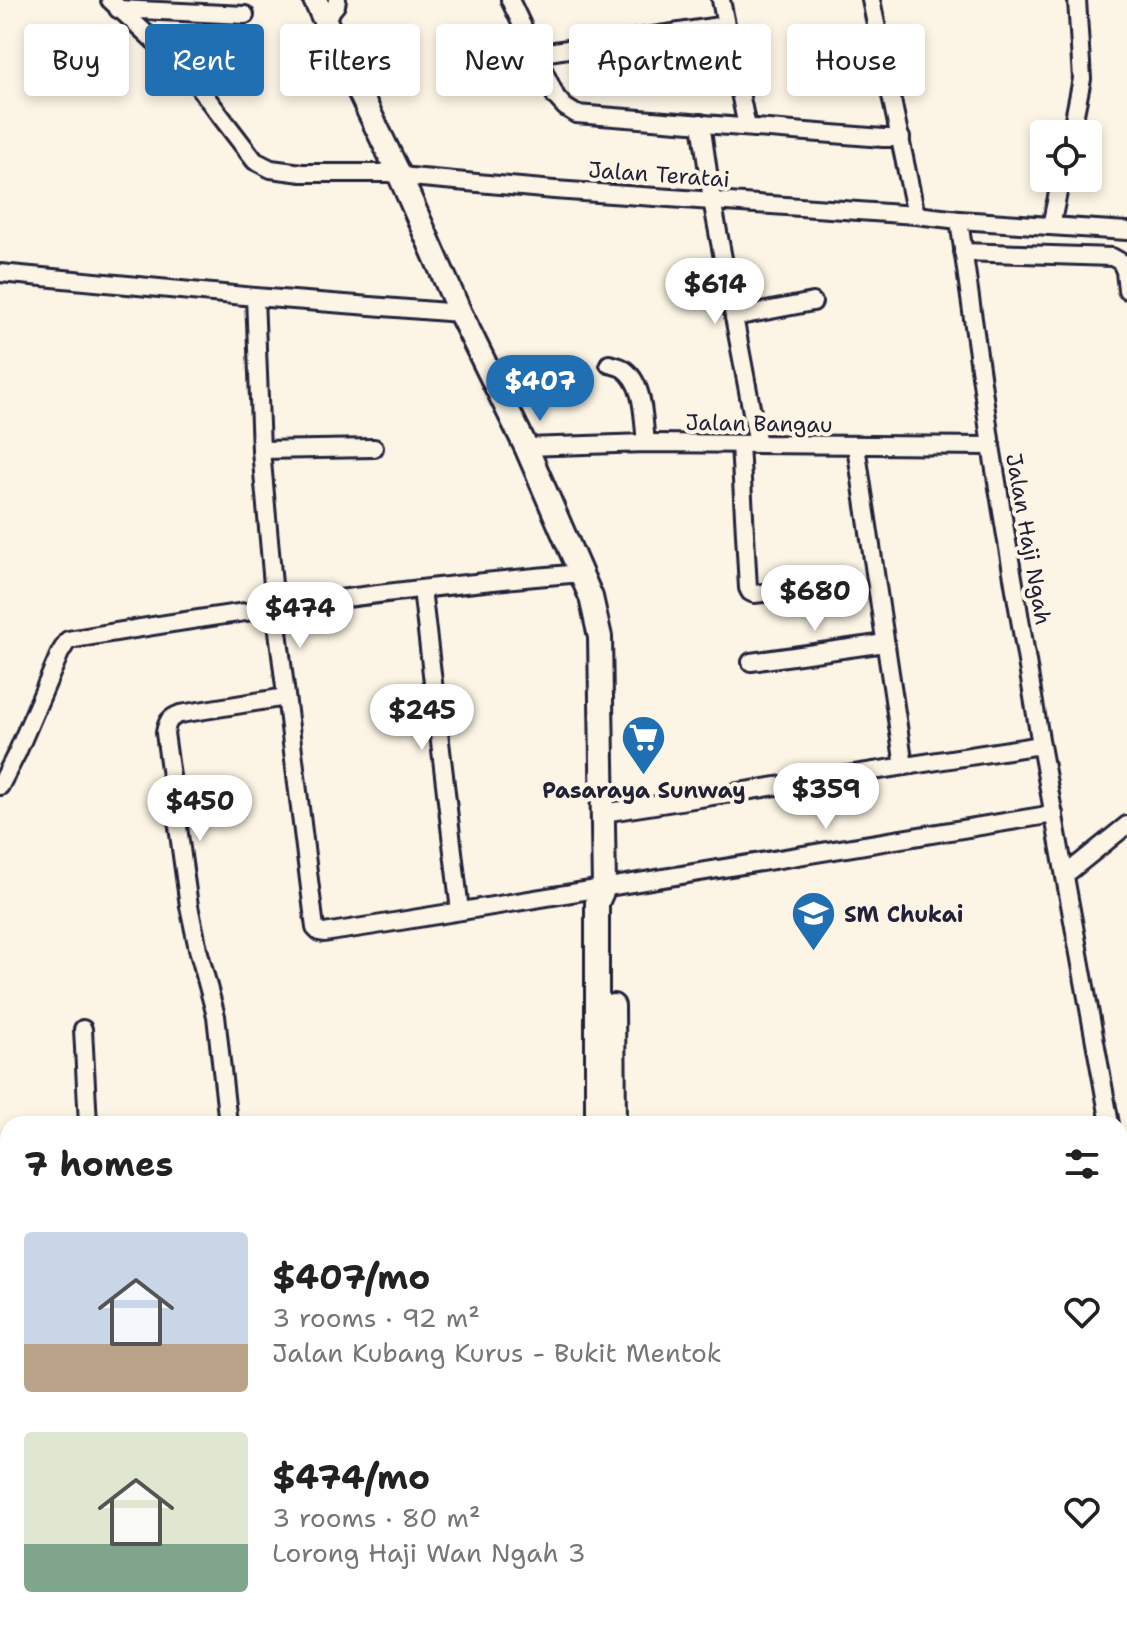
<!DOCTYPE html>
<html lang="en">
<head>
<meta charset="utf-8">
<style>
	body { margin:0; font-family:"Shantell Sans",sans-serif; background:#f6f6f6; color:#222; height:100vh; display:flex; flex-direction:column; font-size:30px; white-space:nowrap }
	* { box-sizing:border-box; margin:0 }
	p { font-size:26px; color:#767676 }
	.icon { flex:none; width:44px; height:44px; fill:none; stroke:currentColor; stroke-width:2; stroke-linecap:round; stroke-linejoin:round }
	.map { position:relative; flex:1; overflow:hidden }
	.drawer { position:absolute; left:0px; top:1116px; width:1128px; height:514px; display:flex; flex-direction:column; background:#fff; border-radius:24px 24px 0 0; box-shadow:0 4px 12px #0003 }
	.drawer>* { flex:none }
	.top-card { position:absolute; left:24px; top:24px; width:1080px; height:72px; display:flex; gap:16px }
	.fabs { position:absolute; left:1030px; top:120px; display:grid; gap:16px }
	.fabs a { display:grid; place-items:center; width:72px; height:72px; border-radius:8px; background:#fff; box-shadow:0 4px 12px #0003; font-size:40px }
	.price { position:absolute; translate:-50% -68px; padding:0 18px; border-radius:28px; background:#fff; color:#222; font-size:26px; line-height:52px; filter:drop-shadow(0 2px 4px #0008) }
	.price::after { content:''; position:absolute; left:50%; top:48px; width:24px; height:18px; margin-left:-12px; background:inherit; clip-path:polygon(0 0,100% 0,50% 100%) }
	.price.active { background:#1f6fb2; color:#fff }
	ul { padding:0; list-style:none }
	li { display:flex; align-items:center; gap:24px; height:200px; padding:0 24px }
	li span { display:grid; place-items:center; flex:none; width:224px; height:160px; border-radius:8px; color:#555 }
	li>.icon { margin-inline-start:auto }
	span .icon { width:96px; height:96px; fill:#fffc; stroke-width:1 }
	li b { font-size:34px }
	h2 { display:flex; justify-content:space-between; align-items:center; height:96px; padding:0 24px; font-size:34px }
	.chip { padding:0 28px; border-radius:8px; background:#fff; box-shadow:0 4px 12px #0003; font-size:28px; line-height:72px }
	.chip.active { background:#1f6fb2; color:#fff }
	.map>svg:first-child { display:block }
	.green { fill:#dcd6cc; stroke:#7f7c84; stroke-width:2 }
	.lines { fill:none; stroke-linecap:round; stroke-linejoin:round }
	.street-casing { stroke:#22223b; stroke-width:22 }
	.secondary-casing { stroke:#22223b; stroke-width:28 }
	.highway-casing { stroke:#22223b; stroke-width:34 }
	.street { stroke:#fcf5e5; stroke-width:16 }
	.secondary { stroke:#fcf5e5; stroke-width:22 }
	.highway { stroke:#fcf5e5; stroke-width:28 }
	.labels { text-anchor:middle; stroke-width:8; stroke-linejoin:round; paint-order:stroke }
	.street-label { font-size:22px; fill:#22223b; stroke:#fcf5e5 }
	.poi-label { font-size:22px; font-weight:bold; fill:#22223b; stroke:#fcf5e5 }
</style>
</head>
<body>
<div class="map">
<svg width="1127" height="1629" viewBox="0 0 1127 1629">
	<rect width="100%" height="100%" fill="#fcf5e5"/>
	<filter id="ink" filterUnits="userSpaceOnUse"><feTurbulence type="fractalNoise" baseFrequency=".0125" numOctaves="2"/><feDisplacementMap in="SourceGraphic" scale="16" xChannelSelector="R" yChannelSelector="G"/><feConvolveMatrix kernelMatrix="1 2 1 2 8 2 1 2 1" color-interpolation-filters="sRGB"/></filter>
	<g filter="url(#ink)">
		<path class="green" d="M1019,1622H1064L1065,1628L1019,1629Z"/>
		<g class="lines">
			<defs>
				<g id="street">
					<path d="M110,0L192,76L203,93L255,161L271,169L302,173H398"/>
					<path d="M510,0L556,97L565,107L576,114L883,138H901"/>
					<path d="M721,0L747,127"/>
					<path d="M871,0L916,215L959,220L991,446L1041,745L1110,1124"/>
					<path d="M118,9L245,15"/>
					<path d="M324,20L336,5L337,0"/>
					<path d="M535,54L726,25"/>
					<path d="M701,123L712,200L758,444"/>
					<path d="M1071,134L1082,79L1077,0"/>
					<path d="M400,176L554,190L916,215"/>
					<path d="M959,220L1127,231"/>
					<path d="M1051,226L1061,178"/>
					<path d="M963,252L1112,257L1121,262L1125,271L1127,290"/>
					<path d="M0,273L255,297L460,313"/>
					<path d="M255,297L261,450L275,607L315,928L319,932L324,933L382,924L1054,814"/>
					<path d="M734,317L813,302"/>
					<path d="M609,364C613,365 618,366 622,368C645,382 643,420 646,443"/>
					<path d="M740,444L748,588L750,592L754,594L793,590"/>
					<path d="M856,446L904,766"/>
					<path d="M526,447L646,443L991,446"/>
					<path d="M261,450L374,448"/>
					<path d="M422,589L460,911"/>
					<path d="M751,662L885,643"/>
					<path d="M0,786L17,753L60,653L68,640C238,611 410,587 582,573"/>
					<path d="M603,813L1041,745"/>
					<path d="M1065,875L1127,825"/>
					<path d="M83,1029L88,1124"/>
					<path d="M228,1124L216,1016L198,949L189,906L165,733C167,722 169,718 180,714L286,697"/>
					<path d="M1120,1157L1127,1154"/>
					<path d="M1120,1186L1127,1228"/>
					<path d="M0,1363H8"/>
					<path d="M0,1500H8"/>
					<path d="M321,1622L350,1629"/>
					<path d="M98,1629V1622"/>
					<path d="M243,1629L245,1622"/>
					<path d="M470,1629L471,1622"/>
					<path d="M592,1629V1622"/>
				</g>
				<g id="secondary">
					<path d="M315,0L400,176L460,313L526,447L591,597L600,637L604,887L597,903V1124"/>
					<path d="M613,1006L614,1124"/>
				</g>
				<g id="highway">
					<path d="M0,1310H8"/>
					<path d="M1120,1324H1127"/>
					<path d="M0,1333H8"/>
					<path d="M1120,1348H1127"/>
				</g>
			</defs>
			<use href="#street" class="street-casing"/>
			<use href="#secondary" class="secondary-casing"/>
			<use href="#highway" class="highway-casing"/>
			<use href="#street" class="street"/>
			<use href="#secondary" class="secondary"/>
			<use href="#highway" class="highway"/>
		</g>
	</g>
	<defs>
		<symbol id="supermarket-pin" viewBox="-11 -11 22 30"><path d="M0 17L-7.5 6A9.5 9.5 0 1 1 7.5 6Z" fill="#1f6fb2" stroke="#fcf5e5"/><path d="M-6-5.5h2.5l.6 2H6L4.5 2H-2.5L-4.4-4H-6ZM-1.5 3.2a1.3 1.3 0 1 0 .1 0ZM3 3.2a1.3 1.3 0 1 0 .1 0Z" fill="#fff"/></symbol>
		<symbol id="school-pin" viewBox="-11 -11 22 30"><path d="M0 17L-7.5 6A9.5 9.5 0 1 1 7.5 6Z" fill="#1f6fb2" stroke="#fcf5e5"/><path d="M0-5L7-2L0 1L-7-2ZM-4 1L0 2.5L4 1V4Q0 6-4 4Z" fill="#fff"/></symbol>
	</defs>
	<g fill-rule="evenodd">
		<use href="#supermarket-pin" x="618" y="712" width="51" height="69"/>
		<use href="#school-pin" x="788" y="888" width="51" height="69"/>
	</g>
	<g class="labels">
		<g class="street-label">
			<text transform="translate(659 174) rotate(4)" y="8">Jalan Teratai</text>
			<text transform="translate(759 423) rotate(1)" y="8">Jalan Bangau</text>
			<text transform="translate(1029 539) rotate(80)" y="8">Jalan Haji Ngah</text>
		</g>
		<g class="poi-label">
			<text x="644" y="798">Pasaraya Sunway</text>
			<text x="844" y="922" text-anchor="start">SM Chukai</text>
		</g>
	</g>
</svg>
<div class="fabs">
<a><svg class="icon" aria-label="locate" viewBox="0 0 24 24"><circle cx="12" cy="12" r="6"/><path d="M12 2v4M12 18v4M2 12h4M18 12h4"/></svg></a>
</div>
<b class="price" style="left:715px;top:326px">$614</b>
<b class="price active" style="left:540px;top:423px">$407</b>
<b class="price" style="left:815px;top:633px">$680</b>
<b class="price" style="left:300px;top:650px">$474</b>
<b class="price" style="left:422px;top:752px">$245</b>
<b class="price" style="left:826px;top:831px">$359</b>
<b class="price" style="left:200px;top:843px">$450</b>
<div class="top-card">
<a class="chip">Buy</a>
<a class="chip active">Rent</a>
<a class="chip">Filters</a>
<a class="chip">New</a>
<a class="chip">Apartment</a>
<a class="chip">House</a>
</div>
<section class="drawer">
<h2>7 homes<svg class="icon" aria-label="filters" viewBox="0 0 24 24"><path d="M4 7h16M4 17h16"/><circle cx="9" cy="7" r="2"/><circle cx="15" cy="17" r="2"/></svg></h2>
<ul>
<li><span style="background:linear-gradient(#c9d6e8 70%,#b9a48a 0)"><svg class="icon" aria-label="home" viewBox="0 0 24 24"><path d="M3 11l9-7 9 7M6 9v11h12V9"/></svg></span><div><b>$407/mo</b><p>3 rooms · 92 m²</p><p>Jalan Kubang Kurus - Bukit Mentok</p></div><svg class="icon" aria-label="heart" viewBox="0 0 24 24"><path d="M12 20l-8-8c-3-5 5-10 8-4 3-6 11-1 8 4z"/></svg></li>
<li><span style="background:linear-gradient(#dfe7d0 70%,#7fa58c 0)"><svg class="icon" aria-label="home" viewBox="0 0 24 24"><path d="M3 11l9-7 9 7M6 9v11h12V9"/></svg></span><div><b>$474/mo</b><p>3 rooms · 80 m²</p><p>Lorong Haji Wan Ngah 3</p></div><svg class="icon" aria-label="heart" viewBox="0 0 24 24"><path d="M12 20l-8-8c-3-5 5-10 8-4 3-6 11-1 8 4z"/></svg></li>
</ul>
</section>
</div>
</body>
</html>
